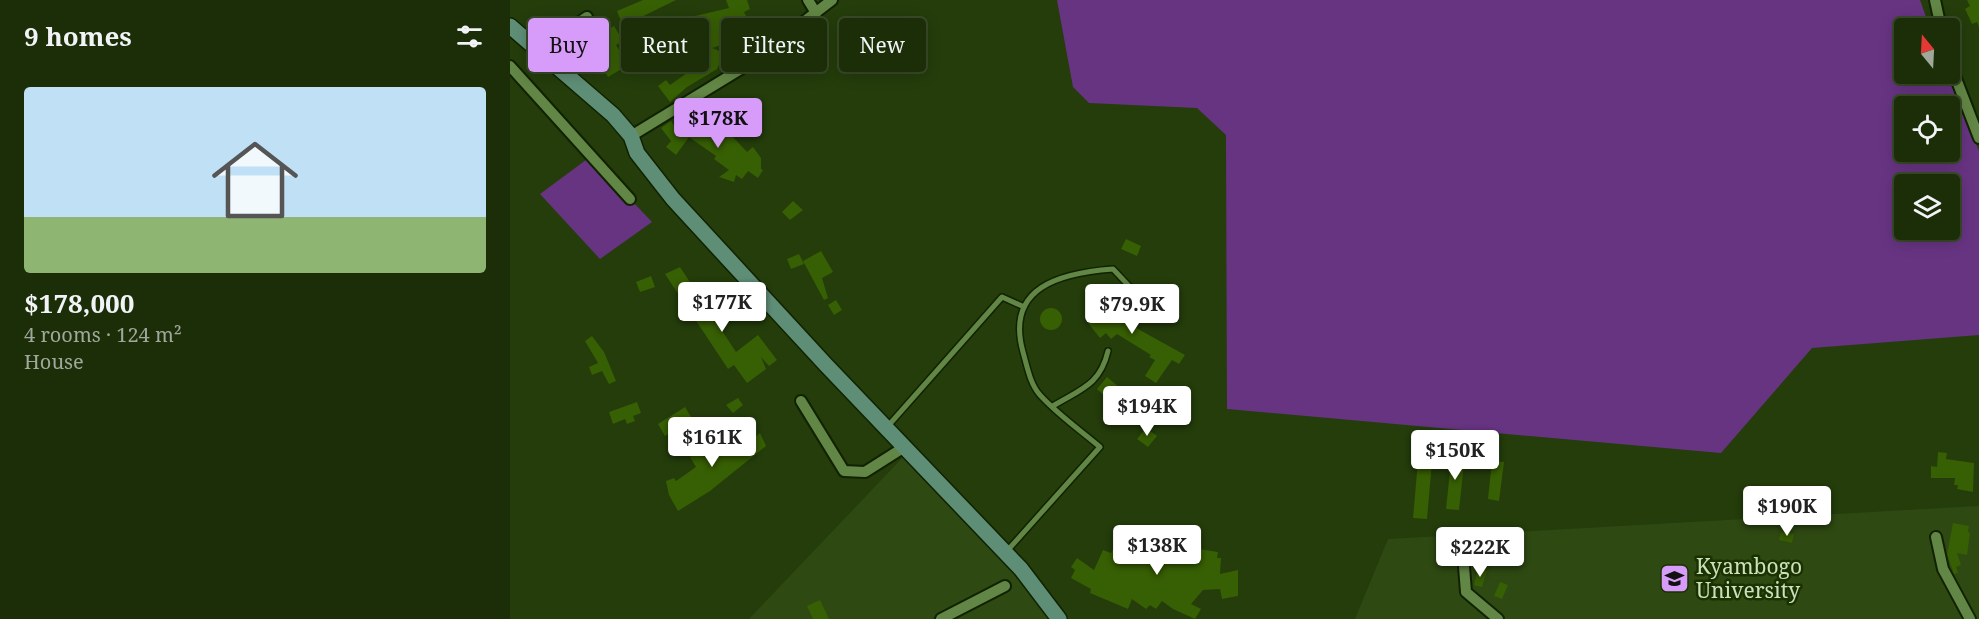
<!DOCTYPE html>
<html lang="en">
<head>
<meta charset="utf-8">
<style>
	body { margin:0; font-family:"Noto Serif",serif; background:#283a16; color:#f1f3f6; height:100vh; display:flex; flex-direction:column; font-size:22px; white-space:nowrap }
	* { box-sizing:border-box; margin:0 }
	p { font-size:20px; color:#a0a89c }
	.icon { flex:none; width:33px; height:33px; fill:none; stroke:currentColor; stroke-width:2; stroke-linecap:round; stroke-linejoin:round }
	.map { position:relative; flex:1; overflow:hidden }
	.panel { display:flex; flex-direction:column; background:#1b2e08; width:510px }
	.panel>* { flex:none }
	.top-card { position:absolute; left:18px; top:18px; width:570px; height:54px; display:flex; gap:12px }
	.needle { width:39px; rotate:342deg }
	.fabs { position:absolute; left:1384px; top:18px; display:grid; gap:12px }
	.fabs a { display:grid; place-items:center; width:66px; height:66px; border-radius:6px; background:#1b2e08; box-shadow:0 3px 15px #0003,0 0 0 2px #394a29; font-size:30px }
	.price { position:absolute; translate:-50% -51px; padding:0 14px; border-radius:6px; background:#fff; color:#222; font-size:20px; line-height:39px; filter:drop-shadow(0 2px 3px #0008) }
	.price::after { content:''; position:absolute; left:50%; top:36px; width:18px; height:14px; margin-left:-9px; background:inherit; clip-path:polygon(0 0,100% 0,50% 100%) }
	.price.active { background:#d79bf9; color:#111 }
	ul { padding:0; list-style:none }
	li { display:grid; align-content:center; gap:12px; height:318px; padding:0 24px }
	li span { display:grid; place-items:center; height:186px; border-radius:6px; color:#555 }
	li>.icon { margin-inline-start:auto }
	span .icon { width:108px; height:108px; fill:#fffc; stroke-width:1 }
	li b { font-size:26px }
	h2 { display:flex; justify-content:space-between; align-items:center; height:72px; padding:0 24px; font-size:26px }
	.pill { padding:0 21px; border-radius:6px; background:#1b2e08; box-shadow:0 3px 15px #0003,0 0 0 2px #394a29; font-size:21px; line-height:54px }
	.pill.active { background:#d79bf9; color:#111 }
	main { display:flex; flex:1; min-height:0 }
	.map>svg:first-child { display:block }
	.built { fill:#2e4912 }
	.green { fill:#673482; fill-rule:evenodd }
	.building { fill:#375f03 }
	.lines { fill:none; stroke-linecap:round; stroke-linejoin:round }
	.lane-casing { stroke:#112202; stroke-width:8 }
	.street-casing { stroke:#112202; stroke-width:14 }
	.secondary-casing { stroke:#112202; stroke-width:18 }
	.lane { stroke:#628645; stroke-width:5 }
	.street { stroke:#628645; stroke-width:10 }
	.secondary { stroke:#5f8e77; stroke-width:15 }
	.labels { text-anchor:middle; stroke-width:5; stroke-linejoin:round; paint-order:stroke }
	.poi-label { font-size:21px; fill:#cce0be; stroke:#1a3200; text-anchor:start }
</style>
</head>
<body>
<main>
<section class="panel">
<h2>9 homes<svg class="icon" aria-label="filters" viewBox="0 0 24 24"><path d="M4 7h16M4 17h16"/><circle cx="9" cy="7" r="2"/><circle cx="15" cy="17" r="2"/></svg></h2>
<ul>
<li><span style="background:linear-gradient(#bfe0f5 70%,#8fb573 0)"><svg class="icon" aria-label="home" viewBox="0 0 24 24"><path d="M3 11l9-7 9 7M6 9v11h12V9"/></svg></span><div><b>$178,000</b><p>4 rooms · 124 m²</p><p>House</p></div></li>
</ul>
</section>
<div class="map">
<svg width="1469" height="619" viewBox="0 0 1469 619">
	<rect width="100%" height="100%" fill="#243d0b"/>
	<g class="built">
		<path d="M396,454L506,576L540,619H239Z"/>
		<path d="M1469,506V619H845L878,539Z"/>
	</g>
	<g class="green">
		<path d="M547,0H1410L1420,28H1395V74H1438L1469,151V335L1302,348L1211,453L717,409L716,135L687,108L579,103L563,87ZM1395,106H1440V152H1395ZM1395,184H1440V230H1395Z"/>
		<path d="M80,157L142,222L90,259L30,194Z"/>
	</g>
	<g class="building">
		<path d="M133,0H166L113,26L107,11Z"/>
		<path d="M216,0H237L240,9L234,12L236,16L213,24L220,42L202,48L214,53L207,69L177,87L160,102L148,86L156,80L160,85L197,59L181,17L219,8Z"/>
		<path d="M1457,0H1469V27L1467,22L1462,24L1455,9L1460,6Z"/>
		<path d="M104,26L113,41L106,45L118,65L98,77L77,42Z"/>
		<path d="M161,121L168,131L174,122L191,135L216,123L222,136L237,152L243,147L251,158V169L253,170L248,178L238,171L232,179L226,175L224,182L209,177L219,170L204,159L206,156L179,137L166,155L156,147L161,141L151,128Z"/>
		<path d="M283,201L293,210L280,220L272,212Z"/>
		<path d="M616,239L631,246L627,256L611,249Z"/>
		<path d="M311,251L323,272L312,278L318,298L314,300L293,261Z"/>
		<path d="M289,254L294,264L281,269L277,259Z"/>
		<path d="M170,267L226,352L248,335L267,360L259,366L251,357L256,369L237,383L224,365L218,369L155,274Z"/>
		<path d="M141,276L145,287L130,292L126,282Z"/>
		<path d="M656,287L664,293L648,318L640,312Z"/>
		<path d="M593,295L606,311L615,303L621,310L626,306L632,313L619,324L675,355L669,364L662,360L646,383L635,376L645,360L639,357L641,355L607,334L601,339L596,333L590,338L578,323L586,316L578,307Z"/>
		<path d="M326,300L332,310L324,315L318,305Z"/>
		<circle cx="541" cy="319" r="11"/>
		<path d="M82,336L94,352L106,381L99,384L92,371L82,375L79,367L88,363L75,341Z"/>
		<path d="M597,377L610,388L599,400L587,389Z"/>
		<path d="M228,398L233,405L223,413L216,405Z"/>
		<path d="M127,402L131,413L123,416L125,421L117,424L115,419L103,424L99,412Z"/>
		<path d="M175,407L183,420L155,436L148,424Z"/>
		<path d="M636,428L647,436L638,447L627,439Z"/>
		<path d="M220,430L232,447L250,433L256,446L200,491L168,511L159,495L156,481L164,478L166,481L186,467L180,457Z"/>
		<path d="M909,449L923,450L917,519L903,518Z"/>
		<path d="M942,452L955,454L949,510L936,509Z"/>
		<path d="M1428,452L1437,453L1436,459L1464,463L1463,492L1447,489L1448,485H1444L1445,478H1421V466L1427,467Z"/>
		<path d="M982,461L994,462L989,501L978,499Z"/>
		<path d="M1443,523L1459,526L1458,532L1460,533L1457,555L1447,553L1451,565L1446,567L1448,573L1444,574L1437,554Z"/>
		<path d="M1271,532L1284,534L1282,543L1269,540Z"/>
		<path d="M651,537L664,545L708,552L707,558H711L710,574L728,570V596L712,599L710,589L693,590L681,604L691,609L685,619L663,609L652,601L646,609L640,605L636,609L622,599L618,609L580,593L581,589L561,578L565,570L561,567L567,558L584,570L593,550L601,553L609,538L645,557Z"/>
		<path d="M968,568L977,571L972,587L964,585Z"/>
		<path d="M990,582L998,585L992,599L984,596Z"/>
		<path d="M310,600L319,619H303L297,606Z"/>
	</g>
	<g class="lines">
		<defs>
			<g id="lane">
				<path d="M543,406C571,389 590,385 598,351"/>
				<path d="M378,426L492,297L512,306"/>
				<path d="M497,551L590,447C570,430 547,414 530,395C520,384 517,366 513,352C495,287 550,273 603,269L636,304"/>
			</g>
			<g id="street">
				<path d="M298,0L306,13"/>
				<path d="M1425,0L1431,28"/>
				<path d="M27,51L77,17"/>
				<path d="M1440,63L1469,138"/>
				<path d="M0,66L120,199"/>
				<path d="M121,136L239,64L322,0"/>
				<path d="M291,401L334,471L355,472L396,446"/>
				<path d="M1426,537L1433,569L1460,619"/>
				<path d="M953,554L956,592L988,619"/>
				<path d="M431,619L495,586"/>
			</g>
			<path id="secondary" d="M0,26L103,115L121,136L127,153L163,199L316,365L511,569L549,619"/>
		</defs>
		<use href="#lane" class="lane-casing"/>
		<use href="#street" class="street-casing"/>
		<use href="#secondary" class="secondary-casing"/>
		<use href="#lane" class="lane"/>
		<use href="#street" class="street"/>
		<use href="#secondary" class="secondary"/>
	</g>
	<defs>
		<symbol id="university-square" viewBox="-11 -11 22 22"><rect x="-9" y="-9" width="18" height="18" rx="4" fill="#d79bf9" stroke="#1a3200"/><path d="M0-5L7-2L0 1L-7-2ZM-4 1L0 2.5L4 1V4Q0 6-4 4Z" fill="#111"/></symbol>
	</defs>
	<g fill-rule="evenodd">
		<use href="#university-square" x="1148" y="562" width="33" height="33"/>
	</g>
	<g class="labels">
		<g class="poi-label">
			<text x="1186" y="574">Kyambogo<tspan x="1186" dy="24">University</tspan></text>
		</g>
	</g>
</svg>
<div class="fabs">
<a><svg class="needle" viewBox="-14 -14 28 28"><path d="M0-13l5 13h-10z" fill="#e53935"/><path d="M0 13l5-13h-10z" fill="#a0a89c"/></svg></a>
<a><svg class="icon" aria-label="locate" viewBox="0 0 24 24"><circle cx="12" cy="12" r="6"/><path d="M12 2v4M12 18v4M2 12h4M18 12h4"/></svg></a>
<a><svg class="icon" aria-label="layers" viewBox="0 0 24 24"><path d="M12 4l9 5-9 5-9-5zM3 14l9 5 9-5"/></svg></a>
</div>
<b class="price active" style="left:208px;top:149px">$178K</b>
<b class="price" style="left:212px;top:333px">$177K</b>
<b class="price" style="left:622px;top:335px">$79.9K</b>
<b class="price" style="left:637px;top:437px">$194K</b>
<b class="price" style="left:202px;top:468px">$161K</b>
<b class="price" style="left:945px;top:481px">$150K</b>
<b class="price" style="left:1277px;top:537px">$190K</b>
<b class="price" style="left:647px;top:576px">$138K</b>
<b class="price" style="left:970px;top:578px">$222K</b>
<div class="top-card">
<a class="pill active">Buy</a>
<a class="pill">Rent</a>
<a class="pill">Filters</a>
<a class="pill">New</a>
</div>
</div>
</main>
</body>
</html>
